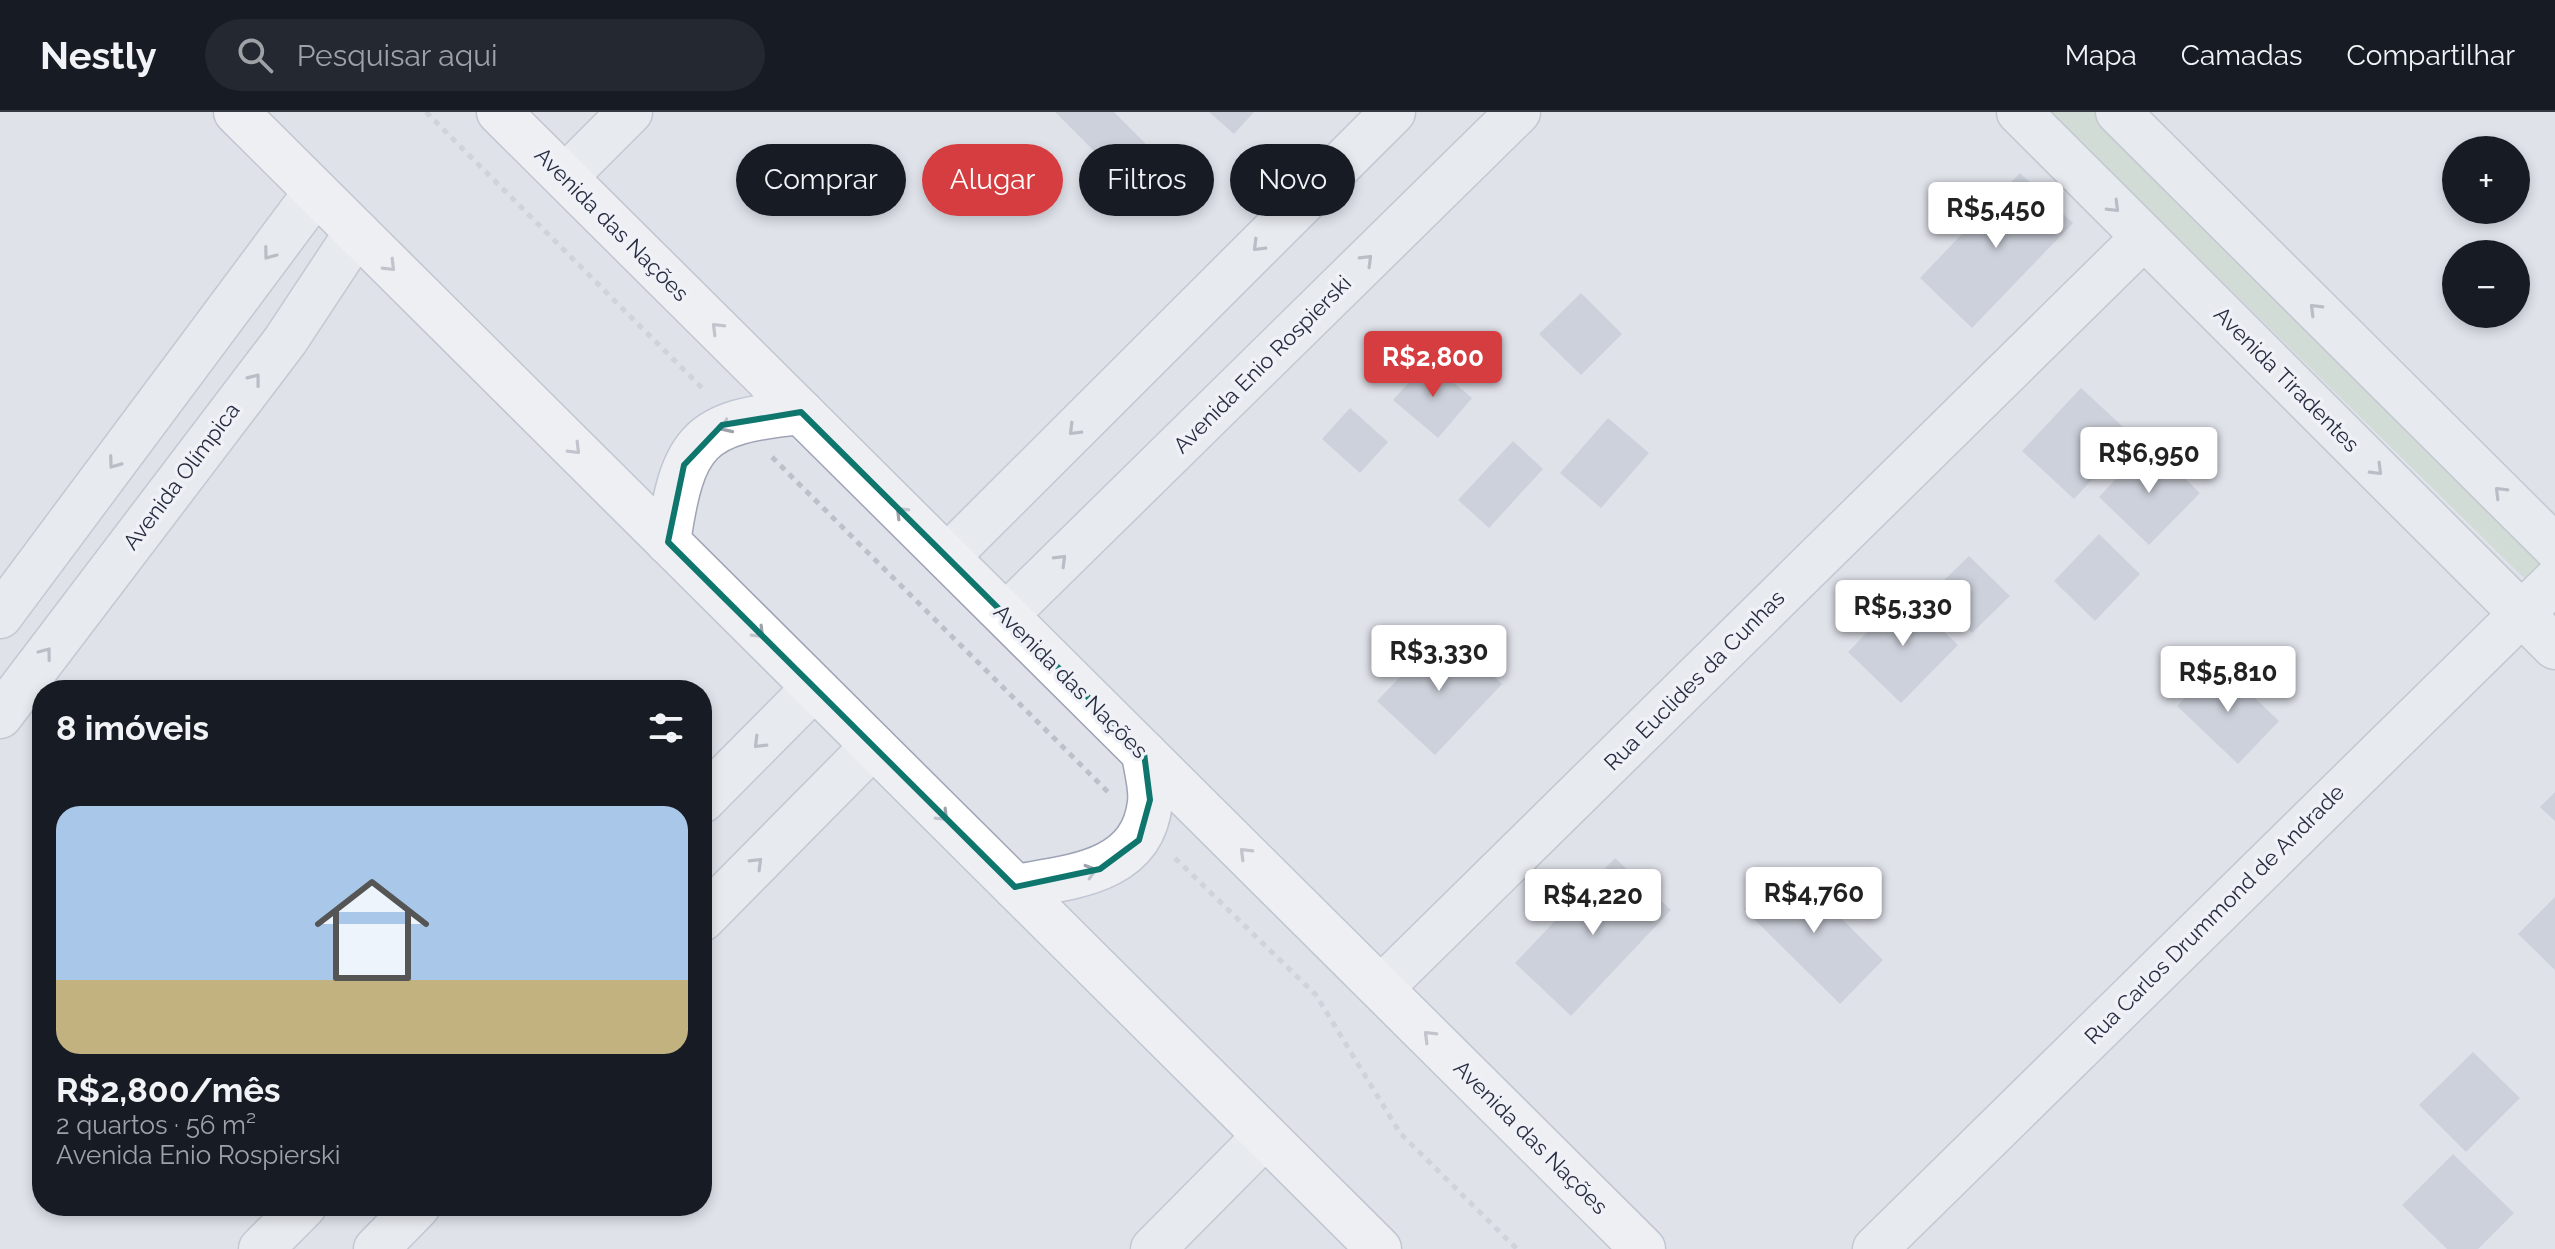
<!DOCTYPE html>
<html lang="pt">
<head>
<meta charset="utf-8">
<style>
	body { margin:0; font-family:Raleway,sans-serif; background:#242831; color:#f1f3f6; height:100vh; display:flex; flex-direction:column; font-size:30px; white-space:nowrap }
	* { box-sizing:border-box; margin:0 }
	p { font-size:26px; color:#9ea1a6 }
	.icon { flex:none; width:44px; height:44px; fill:none; stroke:currentColor; stroke-width:2; stroke-linecap:round; stroke-linejoin:round }
	.map { position:relative; flex:1; overflow:hidden }
	.details { position:absolute; left:32px; top:568px; width:680px; height:536px; display:flex; flex-direction:column; background:#171b24; border-radius:32px; box-shadow:0 4px 12px #0003 }
	.details>* { flex:none }
	.guide { position:absolute; left:736px; top:32px; width:760px; height:72px; display:flex; gap:16px }
	.fabs { position:absolute; left:2442px; top:24px; display:grid; gap:16px }
	.fabs a { display:grid; place-items:center; width:88px; height:88px; border-radius:50%; background:#171b24; box-shadow:0 4px 12px #0003; font-size:40px }
	.price { position:absolute; translate:-50% -68px; padding:0 18px; border-radius:8px; background:#fff; color:#222; font-size:26px; line-height:52px; filter:drop-shadow(0 2px 4px #0008) }
	.price::after { content:''; position:absolute; left:50%; top:48px; width:24px; height:18px; margin-left:-12px; background:inherit; clip-path:polygon(0 0,100% 0,50% 100%) }
	.price.selected { background:#d63d41; color:#fff }
	ul { padding:0; list-style:none }
	li { display:grid; align-content:center; gap:16px; height:424px; padding:0 24px }
	li span { display:grid; place-items:center; height:248px; border-radius:24px; color:#555 }
	li>.icon { margin-inline-start:auto }
	span .icon { width:144px; height:144px; fill:#fffc; stroke-width:1 }
	li b { font-size:34px }
	h2 { display:flex; justify-content:space-between; align-items:center; height:96px; padding:0 24px; font-size:34px }
	.tag { padding:0 28px; border-radius:36px; background:#171b24; box-shadow:0 4px 12px #0003; font-size:28px; line-height:72px }
	.tag.selected { background:#d63d41; color:#fff }
	header { display:flex; align-items:center; gap:48px; box-sizing:border-box; height:112px; padding:0 40px; background:#171b24; border-bottom:2px solid #363941 }
	header strong { font-size:38px }
	nav { display:flex; gap:44px; margin-inline-start:auto; font-size:28px }
	.search { width:560px; height:72px; background:#242831; display:flex; align-items:center; gap:20px; box-sizing:border-box; padding:0 28px; border-radius:44px; color:#9ea1a6; font-size:30px }
	.map>svg:first-child { display:block }
	.green { fill:#c2d4c0 }
	.building { fill:#b9bdc9 }
	.lines { fill:none; stroke-linecap:round; stroke-linejoin:round }
	.minor-casing { stroke:#a4a8b3; stroke-width:47 }
	.major-casing { stroke:#9ea4b6; stroke-width:47 }
	.path { stroke:#bdc0c8; stroke-width:5; stroke-dasharray:6 6; stroke-linecap:butt }
	.minor { stroke:#f2f3f7; stroke-width:44 }
	.major { stroke:#fff; stroke-width:44 }
	.oneway { stroke:#8c909c }
	.oneway2 { stroke:#9ea0aa }
	.marked { fill:none; stroke:#0f766e; stroke-width:6; stroke-linejoin:round }
	.labels { text-anchor:middle; stroke-width:7; stroke-linejoin:round; paint-order:stroke }
	.street-label { font-size:22px; fill:#272d41; stroke:#eff1f7 }
</style>
</head>
<body>
<header>
<strong>Nestly</strong>
<div class="search"><svg class="icon" aria-label="search" viewBox="0 0 24 24"><circle cx="10" cy="10" r="6"/><path d="M15 15l6 6"/></svg>Pesquisar aqui</div>
<nav><a>Mapa</a><a>Camadas</a><a>Compartilhar</a></nav>
</header>
<div class="map">
<svg width="2555" height="1137" viewBox="0 0 2555 1137">
	<rect width="100%" height="100%" fill="#dfe2e9"/>
	<path class="green" d="M2050,0H2098L2550,445L2526,468Z"/>
	<g class="building">
		<path d="M1055,0H1114L1159,45L1129,74Z"/>
		<path d="M1209,0H1254L1234,22Z"/>
		<path d="M2020,61L2073,111L1972,216L1920,166Z"/>
		<path d="M1581,181L1622,222L1581,263L1539,222Z"/>
		<path d="M1428,249L1472,286L1438,326L1393,288Z"/>
		<path d="M2081,276L2133,324L2074,387L2022,339Z"/>
		<path d="M1350,296L1388,330L1360,361L1322,327Z"/>
		<path d="M1608,306L1649,341L1601,396L1560,361Z"/>
		<path d="M1513,329L1543,357L1489,416L1458,388Z"/>
		<path d="M2149,332L2200,381L2149,433L2099,385Z"/>
		<path d="M2099,422L2140,462L2095,509L2054,469Z"/>
		<path d="M1969,444L2010,484L1972,521L1932,480Z"/>
		<path d="M1904,482L1958,533L1901,591L1848,540Z"/>
		<path d="M1444,519L1502,572L1435,643L1377,589Z"/>
		<path d="M2218,551L2279,609L2238,652L2177,594Z"/>
		<path d="M2555,680V709L2540,695Z"/>
		<path d="M1615,746L1671,798L1571,904L1515,851Z"/>
		<path d="M1789,754L1883,848L1840,892L1744,797Z"/>
		<path d="M2555,785V858L2518,822Z"/>
		<path d="M2473,940L2520,986L2466,1040L2419,993Z"/>
		<path d="M2453,1042L2514,1101L2478,1137H2447L2402,1093Z"/>
	</g>
	<g class="lines">
		<defs>
			<g id="minor">
				<path d="M2019,0L2555,535"/>
				<path d="M2118,0L2555,435"/>
				<path d="M565,65L630,0"/>
				<path d="M947,445L1393,0"/>
				<path d="M1006,503L1518,0"/>
				<path d="M0,504L316,80"/>
				<path d="M0,604L285,229L357,120"/>
				<path d="M702,689L814,576"/>
				<path d="M702,807L873,634"/>
				<path d="M1381,876L2144,125"/>
				<path d="M261,1137L304,1094"/>
				<path d="M376,1137L418,1094"/>
				<path d="M1153,1137L1265,1024"/>
				<path d="M1875,1137L2555,469"/>
			</g>
			<g id="major">
				<path d="M236,0L1379,1137"/>
				<path d="M499,0L1643,1137"/>
				<path d="M668,430C683,328 698,310 801,300"/>
				<path d="M1015,775C1071,765 1142,761 1150,691C1152,675 1146,657 1144,641"/>
			</g>
		</defs>
		<use href="#minor" class="minor-casing"/>
		<use href="#major" class="major-casing"/>
		<g class="path">
			<path d="M426,0L705,279"/>
			<path d="M772,345L1108,680"/>
			<path d="M1175,746L1316,883L1400,1021L1517,1137"/>
		</g>
		<use href="#minor" class="minor"/>
		<use href="#major" class="major"/>
	</g>
	<defs><path id="oneway-chevron" d="M-2-3.5L2.5 0L-2 3.5" fill="none" stroke-width="1.6" stroke-linecap="round" stroke-linejoin="round" transform="scale(2)"/></defs>
	<g class="oneway">
		<use href="#oneway-chevron" transform="translate(2114 95) rotate(45)"/>
		<use href="#oneway-chevron" transform="translate(1258 134) rotate(135)"/>
		<use href="#oneway-chevron" transform="translate(269 142) rotate(127)"/>
		<use href="#oneway-chevron" transform="translate(1367 148) rotate(-45)"/>
		<use href="#oneway-chevron" transform="translate(2315 197) rotate(-135)"/>
		<use href="#oneway-chevron" transform="translate(255 267) rotate(-52)"/>
		<use href="#oneway-chevron" transform="translate(1074 318) rotate(135)"/>
		<use href="#oneway-chevron" transform="translate(114 351) rotate(126)"/>
		<use href="#oneway-chevron" transform="translate(2377 358) rotate(45)"/>
		<use href="#oneway-chevron" transform="translate(2500 380) rotate(-135)"/>
		<use href="#oneway-chevron" transform="translate(1061 448) rotate(-45)"/>
		<use href="#oneway-chevron" transform="translate(46 541) rotate(-53)"/>
		<use href="#oneway-chevron" transform="translate(759 631) rotate(135)"/>
		<use href="#oneway-chevron" transform="translate(757 751) rotate(-45)"/>
	</g>
	<g class="oneway2">
		<use href="#oneway-chevron" transform="translate(390 154) rotate(45)"/>
		<use href="#oneway-chevron" transform="translate(717 216) rotate(-135)"/>
		<use href="#oneway-chevron" transform="translate(726 315) rotate(155)"/>
		<use href="#oneway-chevron" transform="translate(575 337) rotate(45)"/>
		<use href="#oneway-chevron" transform="translate(901 400) rotate(-135)"/>
		<use href="#oneway-chevron" transform="translate(759 521) rotate(45)"/>
		<use href="#oneway-chevron" transform="translate(943 704) rotate(45)"/>
		<use href="#oneway-chevron" transform="translate(1245 741) rotate(-135)"/>
		<use href="#oneway-chevron" transform="translate(1091 759) rotate(-17)"/>
		<use href="#oneway-chevron" transform="translate(1429 924) rotate(-135)"/>
	</g>
	<path d="M0 0H2555V1137H0ZM801,300L1144,641L1150,688L1139,728L1100,757L1015,775L668,430L684,353L722,313Z" fill="#dfe2e9" fill-opacity=".55" fill-rule="evenodd"/>
	<path class="marked" d="M801,300L1144,641L1150,688L1139,728L1100,757L1015,775L668,430L684,353L722,313Z"/>
	<g class="labels">
		<g class="street-label">
			<text transform="translate(612 112) rotate(45)" y="8">Avenida das Nações</text>
			<text transform="translate(1262 252) rotate(-45)" y="8">Avenida Enio Rospierski</text>
			<text transform="translate(2287 267) rotate(45)" y="8">Avenida Tiradentes</text>
			<text transform="translate(181 364) rotate(-53)" y="8">Avenida Olímpica</text>
			<text transform="translate(1694 568) rotate(-45)" y="8">Rua Euclides da Cunhas</text>
			<text transform="translate(1071 569) rotate(45)" y="8">Avenida das Nações</text>
			<text transform="translate(2214 802) rotate(-45)" y="8">Rua Carlos Drummond de Andrade</text>
			<text transform="translate(1531 1025) rotate(45)" y="8">Avenida das Nações</text>
		</g>
	</g>
</svg>
<div class="fabs">
<a>+</a>
<a>−</a>
</div>
<b class="price" style="left:1996px;top:138px">R$5,450</b>
<b class="price selected" style="left:1433px;top:287px">R$2,800</b>
<b class="price" style="left:2149px;top:383px">R$6,950</b>
<b class="price" style="left:1903px;top:536px">R$5,330</b>
<b class="price" style="left:1439px;top:581px">R$3,330</b>
<b class="price" style="left:2228px;top:602px">R$5,810</b>
<b class="price" style="left:1814px;top:823px">R$4,760</b>
<b class="price" style="left:1593px;top:825px">R$4,220</b>
<div class="guide">
<a class="tag">Comprar</a>
<a class="tag selected">Alugar</a>
<a class="tag">Filtros</a>
<a class="tag">Novo</a>
</div>
<section class="details">
<h2>8 imóveis<svg class="icon" aria-label="filters" viewBox="0 0 24 24"><path d="M4 7h16M4 17h16"/><circle cx="9" cy="7" r="2"/><circle cx="15" cy="17" r="2"/></svg></h2>
<ul>
<li><span style="background:linear-gradient(#a9c7e8 70%,#c2b280 0)"><svg class="icon" aria-label="home" viewBox="0 0 24 24"><path d="M3 11l9-7 9 7M6 9v11h12V9"/></svg></span><div><b>R$2,800/mês</b><p>2 quartos · 56 m²</p><p>Avenida Enio Rospierski</p></div></li>
</ul>
</section>
</div>
</body>
</html>
